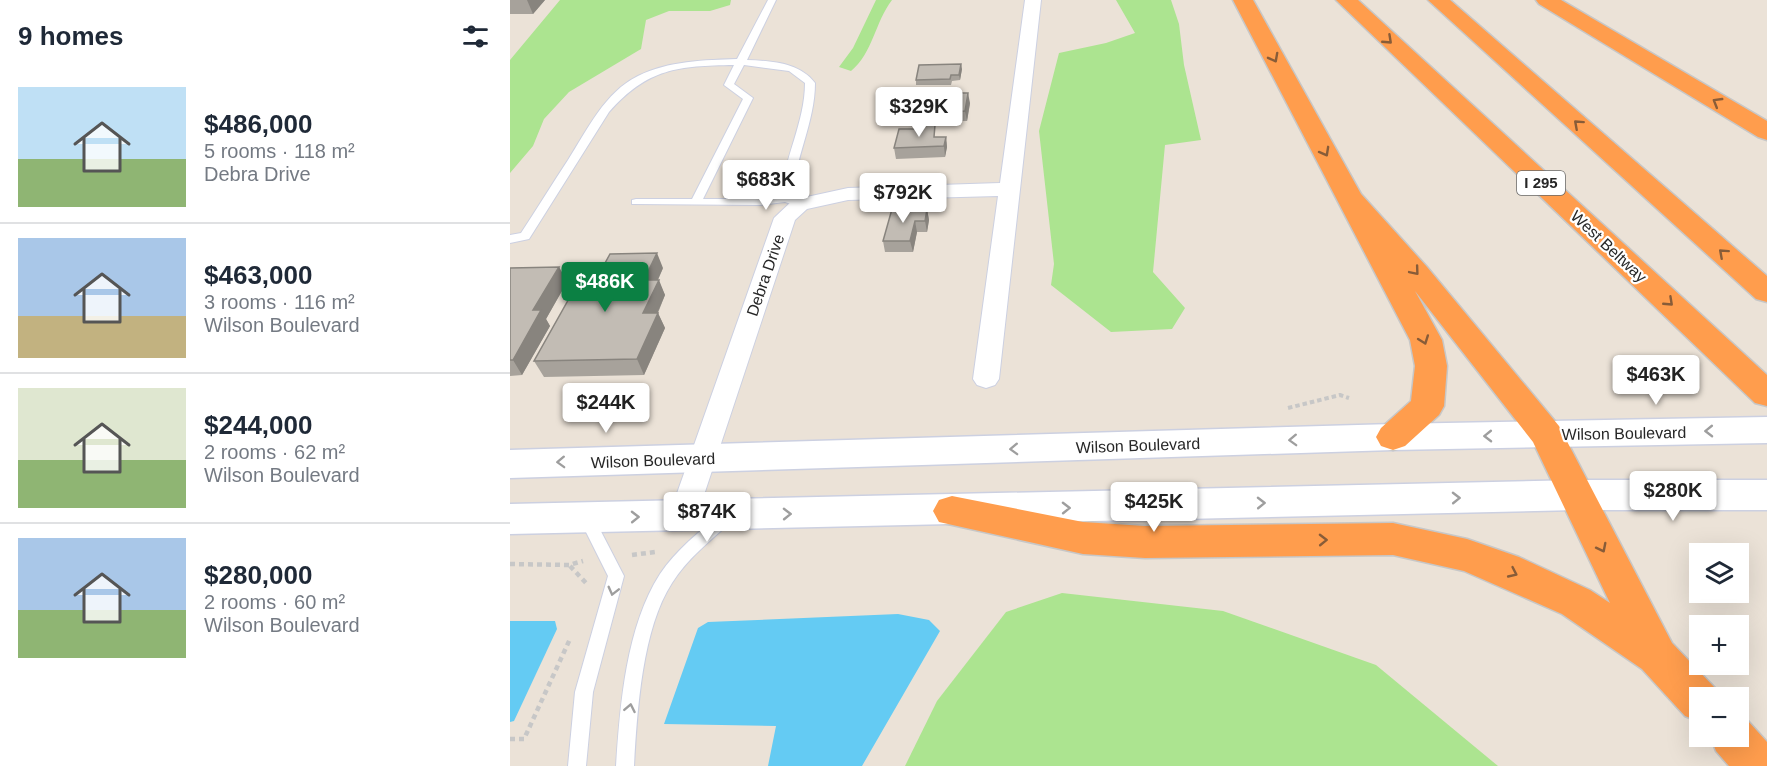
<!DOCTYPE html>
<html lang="en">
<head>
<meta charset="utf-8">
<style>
	body { margin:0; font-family:Arial,sans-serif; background:#f6f6f7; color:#1f2937; height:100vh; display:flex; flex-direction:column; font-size:22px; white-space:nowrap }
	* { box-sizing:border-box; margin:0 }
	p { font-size:20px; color:#747a83 }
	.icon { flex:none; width:33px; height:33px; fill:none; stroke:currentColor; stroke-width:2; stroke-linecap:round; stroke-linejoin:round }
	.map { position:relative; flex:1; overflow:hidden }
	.sheet { display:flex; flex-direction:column; background:#fff; width:510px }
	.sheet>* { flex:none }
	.fabs { position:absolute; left:1179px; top:543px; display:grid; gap:12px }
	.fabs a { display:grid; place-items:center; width:60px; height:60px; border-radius:0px; background:#fff; box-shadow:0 6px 24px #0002; font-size:30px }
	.price { position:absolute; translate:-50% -51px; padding:0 14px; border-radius:6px; background:#fff; color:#222; font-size:20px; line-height:39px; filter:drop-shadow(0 2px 3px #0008) }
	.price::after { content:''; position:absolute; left:50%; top:36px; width:18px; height:14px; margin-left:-9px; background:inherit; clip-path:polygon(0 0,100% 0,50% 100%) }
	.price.current { background:#0b8043; color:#fff }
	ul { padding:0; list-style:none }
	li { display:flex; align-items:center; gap:18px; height:150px; padding:0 18px }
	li+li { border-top:2px solid #e0e1e3 }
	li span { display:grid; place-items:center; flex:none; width:168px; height:120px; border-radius:0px; color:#555 }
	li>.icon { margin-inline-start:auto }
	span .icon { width:72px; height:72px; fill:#fffc; stroke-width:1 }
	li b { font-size:26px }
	h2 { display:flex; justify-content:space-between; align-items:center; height:72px; padding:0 18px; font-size:26px }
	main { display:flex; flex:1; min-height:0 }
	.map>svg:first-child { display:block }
	.green { fill:#ace490 }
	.water { fill:#64cbf3 }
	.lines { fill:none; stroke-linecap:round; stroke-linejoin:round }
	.lane-casing { stroke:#ccd0e1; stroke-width:2 }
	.street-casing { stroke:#ccd0e1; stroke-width:2 }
	.secondary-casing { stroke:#ccd0e1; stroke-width:3 }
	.highway-casing { stroke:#c7c7c7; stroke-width:3 }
	.path-far1 { stroke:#c7c7c7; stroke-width:4; stroke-dasharray:4.5 3; stroke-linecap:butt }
	.path { stroke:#c7c7c7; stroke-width:4.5; stroke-dasharray:5 4; stroke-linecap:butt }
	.lane { fill:#fff; fill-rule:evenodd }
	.street { fill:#fff; fill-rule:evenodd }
	.secondary { fill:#fff; fill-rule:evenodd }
	.highway { fill:#ff9d4d; fill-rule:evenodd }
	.wall { fill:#a7a29b }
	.shaded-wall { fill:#88847e }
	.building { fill:#c2bcb4; stroke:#88847e; stroke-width:1.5 }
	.oneway { stroke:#885c38 }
	.oneway2 { stroke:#9e9e9e }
	.labels { text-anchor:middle; stroke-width:4.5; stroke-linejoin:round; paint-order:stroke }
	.shield { fill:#fff; stroke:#686868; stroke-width:1.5 }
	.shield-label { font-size:15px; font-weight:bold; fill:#272727 }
	.street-label { font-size:16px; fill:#272727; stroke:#fff }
</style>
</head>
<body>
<main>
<section class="sheet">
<h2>9 homes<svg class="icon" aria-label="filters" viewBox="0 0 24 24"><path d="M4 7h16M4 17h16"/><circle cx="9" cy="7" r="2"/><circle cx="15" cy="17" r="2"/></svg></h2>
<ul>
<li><span style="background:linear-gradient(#bfe0f5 60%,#8fb573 0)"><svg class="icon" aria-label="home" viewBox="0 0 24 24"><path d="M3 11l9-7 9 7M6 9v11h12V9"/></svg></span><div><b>$486,000</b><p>5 rooms · 118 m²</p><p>Debra Drive</p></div></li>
<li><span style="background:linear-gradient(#a9c7e8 65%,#c2b280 0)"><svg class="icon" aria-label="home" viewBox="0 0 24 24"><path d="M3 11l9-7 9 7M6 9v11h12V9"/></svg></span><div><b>$463,000</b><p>3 rooms · 116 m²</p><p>Wilson Boulevard</p></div></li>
<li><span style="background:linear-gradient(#dfe7d0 60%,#8fb573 0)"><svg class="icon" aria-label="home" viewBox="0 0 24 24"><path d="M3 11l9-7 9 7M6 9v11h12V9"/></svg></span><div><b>$244,000</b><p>2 rooms · 62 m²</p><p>Wilson Boulevard</p></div></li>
<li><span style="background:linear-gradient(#a9c7e8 60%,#8fb573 0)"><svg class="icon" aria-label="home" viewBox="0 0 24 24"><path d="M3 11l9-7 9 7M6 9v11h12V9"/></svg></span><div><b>$280,000</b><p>2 rooms · 60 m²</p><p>Wilson Boulevard</p></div></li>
</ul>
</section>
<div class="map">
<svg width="1257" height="766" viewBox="0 0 1257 766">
	<rect width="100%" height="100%" fill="#ebe2d7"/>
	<g class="green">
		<path d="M50,0H221L220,5L200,11H159L136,20L131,49L59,92L34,119L23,146L0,173V60Z"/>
		<path d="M366,0H382C365,22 363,53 341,71L329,67L343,48Z"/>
		<path d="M606,0H661L669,24L674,65L691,140L655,145L643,272L675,308L662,329L601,332L541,285L544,264L529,131L549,53L596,43L625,33Z"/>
		<path d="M552,593L713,611L866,665L988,766H395L427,701L496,612Z"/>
	</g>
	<g class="water">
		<path d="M388,614L419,620L430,631L352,766H258L266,726L154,724L188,628L198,622Z"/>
		<path d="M0,621H45L47,629L4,721L0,722Z"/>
	</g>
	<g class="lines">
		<defs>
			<g id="lane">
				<path d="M258,0H266L237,60C261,61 289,62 305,83C305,122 285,158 282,197L294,202V206L290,207L275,202L250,205L122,204V200L126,199H182L233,99L214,85L224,65C168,66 138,68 99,112L19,239L0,243V235L11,233C27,209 42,184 58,160C77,130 95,92 128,76C158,61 195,60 227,59ZM234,65L279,71L295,83C295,122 274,158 271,196L250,199H193L243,98L224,84Z"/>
				<path d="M217,511L222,513L225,517L222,521C201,540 177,559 162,583C132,629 127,712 124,766H106C110,705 116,627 150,574C166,550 190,531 212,513Z"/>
				<path d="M77,512L82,514L114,576L83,692L76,766H58L65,692L98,576L69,518L72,514Z"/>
			</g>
			<path id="street" d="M515,0H531L489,379L485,385L476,388L467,385L463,379L488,196L338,200L297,209L285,220L187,516L183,524L173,528L163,524L159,516L264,218L283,200L338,188L490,183Z"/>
			<g id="secondary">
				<path d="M1257,417V443L883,450L0,478V450L883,424Z"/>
				<path d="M1068,480H1257V510H1068L0,534V504Z"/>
			</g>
			<g id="highway">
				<path d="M723,0H743L851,194L917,267L1049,426L1162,643L1205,688L1210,698H1190V722L1175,716L1132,669L1052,614L954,571L883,555L635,558L573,554L429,522L423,511L429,500L442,496L573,522L635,526L883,523L957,539L1009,557L1080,590L1100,603L1023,442L905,291L932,340L937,366L934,406L929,415L895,446L883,450L871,446L866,437L871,428L901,401L905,366L900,340Z"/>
				<path d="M826,0H848L1257,375V406L1245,403Z"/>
				<path d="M918,0H940L1257,276V302L1246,299Z"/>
				<path d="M1026,0H1051L1257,121V140L1248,137L1029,4Z"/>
				<path d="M1228,717L1238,721L1257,742V766H1219L1206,751L1200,736H1228Z"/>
			</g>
		</defs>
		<use href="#lane" class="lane-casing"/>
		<use href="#street" class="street-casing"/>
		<use href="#secondary" class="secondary-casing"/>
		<use href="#highway" class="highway-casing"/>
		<path class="path-far1" d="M778,408L830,395L839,398"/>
		<g class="path">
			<path d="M122,555L145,552"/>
			<path d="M0,564L59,565L73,561"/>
			<path d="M60,566L77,584"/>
			<path d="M0,739H14L60,639"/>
		</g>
		<use href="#lane" class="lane"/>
		<use href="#street" class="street"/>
		<use href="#secondary" class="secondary"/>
		<use href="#highway" class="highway"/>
	</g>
	<g class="wall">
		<path d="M0,0H35L23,14H0Z"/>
		<path d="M452,69L450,80L442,81L441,85H406V80Z"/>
		<path d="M460,103L457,121L389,122L387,112Z"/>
		<path d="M427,137H436L437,147L435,157L386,159L384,148Z"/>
		<path d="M417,209L419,220L417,232H407L403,252H375L373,241Z"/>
		<path d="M49,267L57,282L36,319L40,326L12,375L0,376V268Z"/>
		<path d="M153,268L148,280L155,295L148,313L155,328L134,375L34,377L24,361Z"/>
	</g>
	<g class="shaded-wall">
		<path d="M17,0H35L23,14Z"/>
		<path d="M451,64L452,69L450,80L449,75Z"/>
		<path d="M458,93L460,103L457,121L455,111Z"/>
		<path d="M436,137L437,147L435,157L434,146Z"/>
		<path d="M417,209L419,220L417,232L415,221Z"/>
		<path d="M405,221L407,232L403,252L400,241Z"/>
		<path d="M147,253L153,268L141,295L134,280Z"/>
		<path d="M49,267L57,282L36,319L40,326L12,375L3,360L23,310Z"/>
		<path d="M149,280L155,295L141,328L133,313Z"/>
		<path d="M148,313L155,328L134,375L127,359Z"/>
	</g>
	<g class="building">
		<path d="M451,64L449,75H441L440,79L406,80L409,65Z"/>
		<path d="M398,93H458L455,111L387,112L390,101H396Z"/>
		<path d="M414,125H425L424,137H436L434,146L384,148L389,129H413Z"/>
		<path d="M382,209H417L415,221H405L400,241H373Z"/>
		<path d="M147,253L134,280H149L133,313H148L127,359L24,361L79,263H95L100,254Z"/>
		<path d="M49,267L23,310H31L3,360H0V268Z"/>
	</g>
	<defs><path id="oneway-chevron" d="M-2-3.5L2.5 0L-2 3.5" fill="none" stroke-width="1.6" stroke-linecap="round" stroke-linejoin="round" transform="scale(1.5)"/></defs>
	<g class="oneway">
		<use href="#oneway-chevron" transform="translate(878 40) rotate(43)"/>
		<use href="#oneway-chevron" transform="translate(764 58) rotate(62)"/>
		<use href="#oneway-chevron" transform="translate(1207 102) rotate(-149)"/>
		<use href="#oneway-chevron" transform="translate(1068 124) rotate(-138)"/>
		<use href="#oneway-chevron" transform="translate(815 152) rotate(61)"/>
		<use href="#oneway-chevron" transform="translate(1213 253) rotate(-138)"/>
		<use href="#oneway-chevron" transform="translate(905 271) rotate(50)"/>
		<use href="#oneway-chevron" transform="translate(1159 302) rotate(43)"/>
		<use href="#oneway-chevron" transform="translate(914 340) rotate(70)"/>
		<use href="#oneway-chevron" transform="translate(813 540) rotate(-1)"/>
		<use href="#oneway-chevron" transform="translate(1092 548) rotate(63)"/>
		<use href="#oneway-chevron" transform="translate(1003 573) rotate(25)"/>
	</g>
	<g class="oneway2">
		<use href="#oneway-chevron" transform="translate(1199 431) rotate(179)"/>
		<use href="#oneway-chevron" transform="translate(978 436) rotate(179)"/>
		<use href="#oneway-chevron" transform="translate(783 440) rotate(178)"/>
		<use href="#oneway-chevron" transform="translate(504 449) rotate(178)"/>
		<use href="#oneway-chevron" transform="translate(51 462) rotate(178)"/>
		<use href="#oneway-chevron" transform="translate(946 498) rotate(-1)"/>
		<use href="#oneway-chevron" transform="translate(751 503) rotate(-1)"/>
		<use href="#oneway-chevron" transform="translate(556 508) rotate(-1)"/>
		<use href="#oneway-chevron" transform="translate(277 514) rotate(-1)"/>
		<use href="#oneway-chevron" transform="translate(125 517) rotate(-1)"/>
		<use href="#oneway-chevron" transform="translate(103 591) rotate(104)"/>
		<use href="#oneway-chevron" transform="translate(120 708) rotate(-79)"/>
	</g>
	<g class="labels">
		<rect class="shield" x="1007" y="171" width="48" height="24" rx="4.5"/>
		<g class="shield-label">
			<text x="1031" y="188">I 295</text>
		</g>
		<g class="street-label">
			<text transform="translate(1099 246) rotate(43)" y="6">West Beltway</text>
			<text transform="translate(255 275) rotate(-71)" y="6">Debra Drive</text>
			<text transform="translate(1114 433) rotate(-1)" y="6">Wilson Boulevard</text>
			<text transform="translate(628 445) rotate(-2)" y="6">Wilson Boulevard</text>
			<text transform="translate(143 460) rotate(-2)" y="6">Wilson Boulevard</text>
		</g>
	</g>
</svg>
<div class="fabs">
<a><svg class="icon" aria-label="layers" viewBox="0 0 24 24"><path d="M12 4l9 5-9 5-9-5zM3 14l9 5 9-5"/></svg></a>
<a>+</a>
<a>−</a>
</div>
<b class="price" style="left:409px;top:138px">$329K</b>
<b class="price" style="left:256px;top:211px">$683K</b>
<b class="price" style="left:393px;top:224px">$792K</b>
<b class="price current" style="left:95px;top:313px">$486K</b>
<b class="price" style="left:1146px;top:406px">$463K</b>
<b class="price" style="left:96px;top:434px">$244K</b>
<b class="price" style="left:1163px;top:522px">$280K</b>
<b class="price" style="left:644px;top:533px">$425K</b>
<b class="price" style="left:197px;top:543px">$874K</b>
</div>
</main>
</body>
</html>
